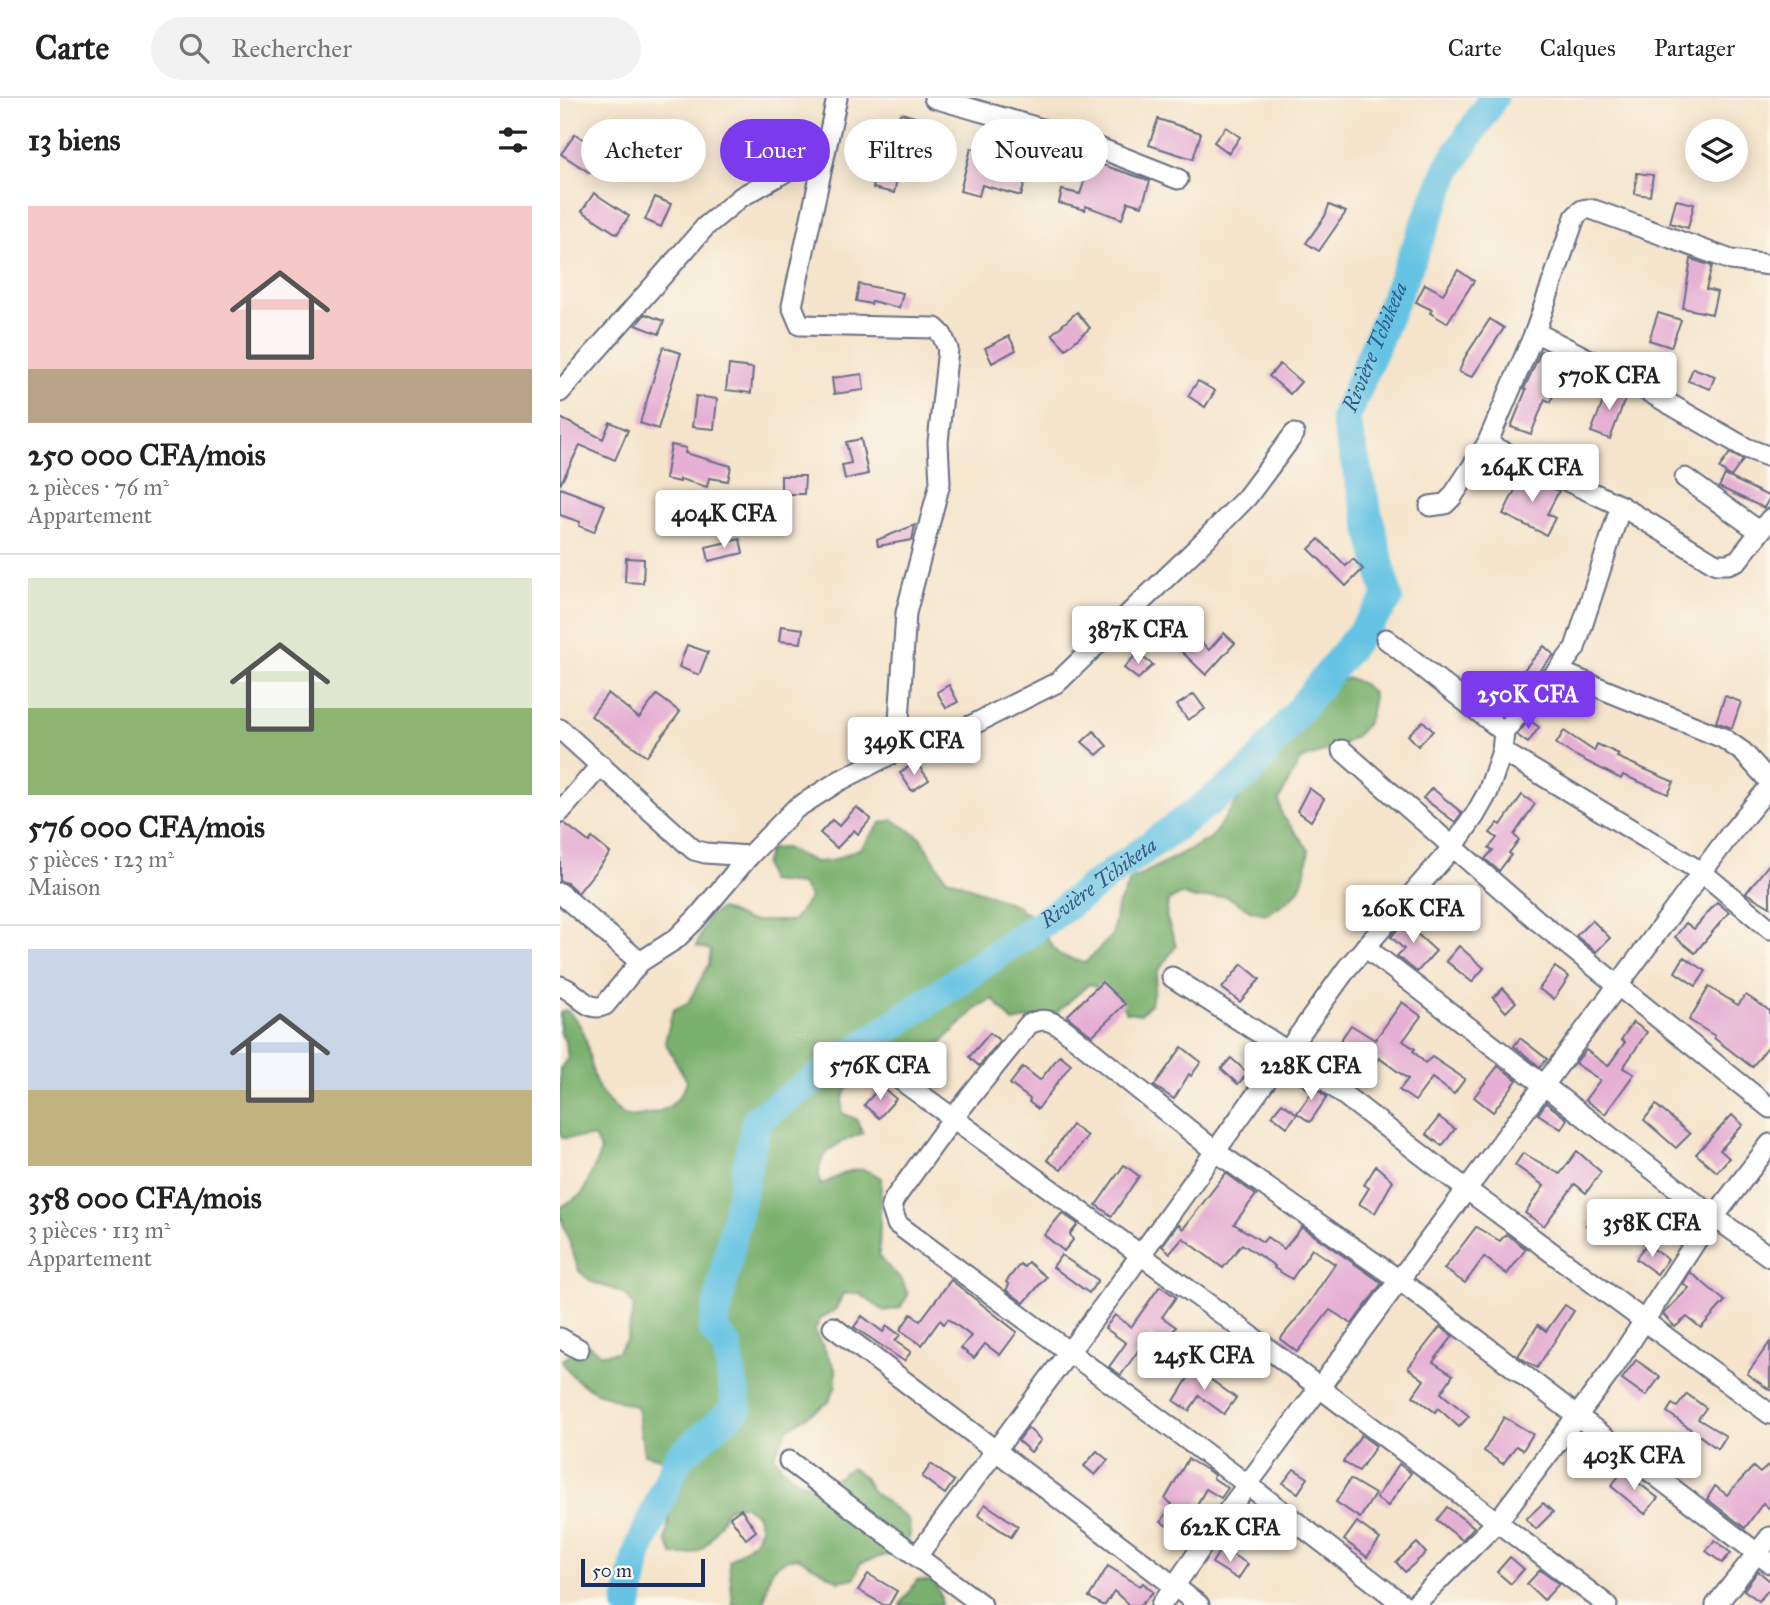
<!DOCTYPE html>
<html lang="fr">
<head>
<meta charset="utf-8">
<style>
	body { margin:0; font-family:"IM FELL Great Primer",serif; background:#f2f2f2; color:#222; height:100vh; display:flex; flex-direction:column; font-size:26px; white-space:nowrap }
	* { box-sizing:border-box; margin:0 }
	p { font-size:23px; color:#767676 }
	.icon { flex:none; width:38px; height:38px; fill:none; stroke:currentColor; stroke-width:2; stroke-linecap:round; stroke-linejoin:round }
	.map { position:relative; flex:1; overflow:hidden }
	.drawer { display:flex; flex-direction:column; background:#fff; width:560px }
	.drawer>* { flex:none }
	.banner { position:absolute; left:21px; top:21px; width:665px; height:63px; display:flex; gap:14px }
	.tools { position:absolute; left:1125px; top:21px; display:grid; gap:14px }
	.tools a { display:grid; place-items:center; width:63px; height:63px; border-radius:50%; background:#fff; box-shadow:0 4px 18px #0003; font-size:35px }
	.scale { position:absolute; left:21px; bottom:18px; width:124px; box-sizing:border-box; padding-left:7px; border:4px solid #1b2f5e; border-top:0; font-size:19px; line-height:24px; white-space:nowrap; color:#1b2f5e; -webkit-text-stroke:5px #fbf7ec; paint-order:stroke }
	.price { position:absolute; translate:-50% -60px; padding:0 16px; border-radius:7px; background:#fff; color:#222; font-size:23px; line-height:46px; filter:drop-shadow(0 2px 4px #0008) }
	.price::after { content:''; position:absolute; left:50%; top:42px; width:21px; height:16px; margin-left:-10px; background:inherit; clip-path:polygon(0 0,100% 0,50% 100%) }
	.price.active { background:#7c3aed; color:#fff }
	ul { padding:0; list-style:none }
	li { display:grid; align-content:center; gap:14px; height:371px; padding:0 28px }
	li+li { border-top:2px solid #e0e0e0 }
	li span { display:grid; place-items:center; height:217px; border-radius:0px; color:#555 }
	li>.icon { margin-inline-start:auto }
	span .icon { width:126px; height:126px; fill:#fffc; stroke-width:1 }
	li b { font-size:30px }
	h2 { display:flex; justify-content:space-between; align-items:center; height:84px; padding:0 28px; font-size:30px }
	.chip { padding:0 24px; border-radius:32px; background:#fff; box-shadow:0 4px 18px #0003; font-size:24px; line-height:63px }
	.chip.active { background:#7c3aed; color:#fff }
	header { display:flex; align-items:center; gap:42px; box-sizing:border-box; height:98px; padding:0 35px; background:#fff; border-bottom:2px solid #e0e0e0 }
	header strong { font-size:33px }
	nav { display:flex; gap:38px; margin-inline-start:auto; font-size:24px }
	.search { width:490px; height:63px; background:#f2f2f2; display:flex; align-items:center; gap:18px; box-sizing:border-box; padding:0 24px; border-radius:38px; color:#767676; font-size:26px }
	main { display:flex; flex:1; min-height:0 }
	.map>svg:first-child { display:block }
	.forest { fill:#7ab16e; stroke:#4a7066; stroke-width:2 }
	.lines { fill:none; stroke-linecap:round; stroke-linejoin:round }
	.river { stroke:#65c3e3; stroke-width:30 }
	.building { fill:#e6b0d4 }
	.minor-casing { stroke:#676e84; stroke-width:23 }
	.minor { stroke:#fff; stroke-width:19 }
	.labels { text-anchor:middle; stroke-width:5; stroke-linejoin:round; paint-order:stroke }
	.water-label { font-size:21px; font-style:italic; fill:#315b86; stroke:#fbf7ec }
</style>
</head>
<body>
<header>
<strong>Carte</strong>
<div class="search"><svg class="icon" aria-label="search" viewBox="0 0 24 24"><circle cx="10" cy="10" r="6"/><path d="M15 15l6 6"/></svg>Rechercher</div>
<nav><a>Carte</a><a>Calques</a><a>Partager</a></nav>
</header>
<main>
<section class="drawer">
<h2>13 biens<svg class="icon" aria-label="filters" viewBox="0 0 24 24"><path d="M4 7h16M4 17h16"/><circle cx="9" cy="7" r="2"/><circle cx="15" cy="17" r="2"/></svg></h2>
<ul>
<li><span style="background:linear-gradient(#f6c9c9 75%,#b9a48a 0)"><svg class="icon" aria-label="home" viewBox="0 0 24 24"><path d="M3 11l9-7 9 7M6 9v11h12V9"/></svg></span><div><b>250 000 CFA/mois</b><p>2 pièces · 76 m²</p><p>Appartement</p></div></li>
<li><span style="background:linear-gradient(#dfe7d0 60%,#8fb573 0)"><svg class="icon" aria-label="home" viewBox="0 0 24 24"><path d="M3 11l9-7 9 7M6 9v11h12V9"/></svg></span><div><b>576 000 CFA/mois</b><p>5 pièces · 123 m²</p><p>Maison</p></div></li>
<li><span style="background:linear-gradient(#c9d6e8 65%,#c2b280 0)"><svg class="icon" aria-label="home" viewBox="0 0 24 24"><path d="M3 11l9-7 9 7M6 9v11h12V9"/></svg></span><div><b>358 000 CFA/mois</b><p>3 pièces · 113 m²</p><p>Appartement</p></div></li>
</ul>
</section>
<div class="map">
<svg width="1210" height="1507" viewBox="0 0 1210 1507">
	<rect width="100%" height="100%" fill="#fbf7ec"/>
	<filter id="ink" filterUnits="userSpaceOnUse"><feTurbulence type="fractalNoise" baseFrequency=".0143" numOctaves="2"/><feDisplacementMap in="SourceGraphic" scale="14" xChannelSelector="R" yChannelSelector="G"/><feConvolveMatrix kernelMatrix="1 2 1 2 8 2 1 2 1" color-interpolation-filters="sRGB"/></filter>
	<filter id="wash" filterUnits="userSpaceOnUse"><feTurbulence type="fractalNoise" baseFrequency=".00686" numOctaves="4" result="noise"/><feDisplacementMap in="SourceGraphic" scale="28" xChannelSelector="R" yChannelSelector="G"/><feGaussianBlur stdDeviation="1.57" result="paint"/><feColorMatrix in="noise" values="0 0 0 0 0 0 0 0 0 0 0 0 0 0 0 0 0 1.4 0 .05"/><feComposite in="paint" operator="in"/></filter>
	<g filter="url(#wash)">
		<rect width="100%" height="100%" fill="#f5e4cb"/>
		<g class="forest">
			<path d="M789,580L803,586L813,596C814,643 777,648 740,662L719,702L722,717L749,752C742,793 742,794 707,816L692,813L666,798L635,801L621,796L608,803L606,818L616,848L598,873L591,905L581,916L566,914L558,900L529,886L496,915L453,924L433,901L419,908L347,978L333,982L303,975C287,986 282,994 282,1015L296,1021L303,1035C277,1046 253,1053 260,1087C285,1077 294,1062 321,1080L319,1159L342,1182L348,1197L340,1210L324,1213L298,1195L283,1196L275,1212L261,1220L254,1233L276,1272V1287L269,1304L227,1331L214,1357C222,1372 242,1390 260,1387C270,1386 282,1375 291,1370L304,1379L311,1392L348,1421L350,1436L346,1451L300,1465L295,1480L279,1483L237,1459C206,1465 209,1480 204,1507H173L169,1463L194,1443L201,1430L196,1416L183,1407L168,1410C153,1435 147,1463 113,1456L106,1443L112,1396L100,1360L84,1356L77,1309C50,1300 13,1289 2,1262L28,1247L42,1256L57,1254L67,1241L74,1208L64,1195L32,1184L19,1173L0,1116V1110L23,1095L41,1053L34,1039L3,1040L0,1036V971L8,960L6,945L0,934V915L6,912C32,933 25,953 35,982C40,997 54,1011 67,1019C96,1016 116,1014 127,983L105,944L113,912L128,905L149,866L151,852L136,848L148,819L161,811L188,823H233L250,799L241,786L209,783L204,767L209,751L225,750L255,764L271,763L301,750L321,725L333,722L360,739L385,779L460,809V813L468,815L499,857L525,865L552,838L557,809L571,782L651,740L722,639L775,584Z"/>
			<path d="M357,1482L375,1484L381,1499V1507H340Z"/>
		</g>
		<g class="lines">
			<path class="river" id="s1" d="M68,1507L77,1456L118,1360L177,1310L167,1249L153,1231L197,1021L504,810L689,675L828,501L785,321L889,69L933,0"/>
		</g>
		<g id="blocks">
			<g class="building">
				<path d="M341,15L375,25L366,53L345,45L334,95L313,90L324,40Z"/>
				<path d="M598,21L641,35L633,61L589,47Z"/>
				<path d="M666,29L680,39L669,55L654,44Z"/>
				<path d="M15,36L44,55L30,75L1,56Z"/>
				<path d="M411,50L431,55L426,72L465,84L461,98L422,87L419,98L400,93Z"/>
				<path d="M531,63L590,83L582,108L568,104L562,121L526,108L525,112L499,105L502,92L520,96Z"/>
				<path d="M1077,75L1093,77L1090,98L1075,96Z"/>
				<path d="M34,95L69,118L57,136L22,113Z"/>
				<path d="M95,99L111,106L101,129L85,122Z"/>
				<path d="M1116,102L1134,106L1128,130L1110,125Z"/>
				<path d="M769,107L786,114L759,153L746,145L765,118Z"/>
				<path d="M1131,161L1152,168L1146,191L1157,194L1152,216L1123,210Z"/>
				<path d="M898,172L914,183L887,225L870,215L872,212L856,204L865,186L883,196Z"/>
				<path d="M299,186L343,195L339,210L312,203L311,206L296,203Z"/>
				<path d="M517,214L530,230L506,251L492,236Z"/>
				<path d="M1098,215L1121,222L1111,249L1089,242Z"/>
				<path d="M85,216L104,223L99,236L76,227Z"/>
				<path d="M930,221L944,230L912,279L899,274L905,259Z"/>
				<path d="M449,238L456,252L432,265L425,250Z"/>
				<path d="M103,249L121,255L98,331L80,325Z"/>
				<path d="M981,253L1009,267L990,304L985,301L971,336L951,329L966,292L964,291Z"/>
				<path d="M720,266L741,284L730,296L709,278Z"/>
				<path d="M169,267L193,270L191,295L166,292Z"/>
				<path d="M1133,270L1155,278L1150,291L1128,283Z"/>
				<path d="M302,276L304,292L274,296L272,280Z"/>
				<path d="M638,283L655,293L645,309L628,298Z"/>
				<path d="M1050,286L1067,296L1050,341L1031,334Z"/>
				<path d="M136,298L157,301L154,331L132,329Z"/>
				<path d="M0,320L43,341L50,324L68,332L55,362L20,347L0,387Z"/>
				<path d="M301,341L308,376L285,381L282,367L291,365L286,344Z"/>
				<path d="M111,347L126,350L125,355L171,368L168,383L149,380L147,389L120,381V384L105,381Z"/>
				<path d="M1170,355L1183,362L1171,379L1159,370Z"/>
				<path d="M963,376L999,393L987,416L995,420L986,437L943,416Z"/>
				<path d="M1165,377L1210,399L1204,410L1159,389Z"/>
				<path d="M221,378H245L244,396H221Z"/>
				<path d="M0,390L45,407L34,434L19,428L20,424L0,417Z"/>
				<path d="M355,427L352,442L318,448L317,442Z"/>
				<path d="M180,441L183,455L149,463L146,449Z"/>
				<path d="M759,441L786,468L793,461L803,471L786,488L749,451Z"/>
				<path d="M66,460L84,461L83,485L65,484Z"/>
				<path d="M221,528L243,531L241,545L219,543Z"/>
				<path d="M664,535L675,545L646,577L619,551L633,536L649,552Z"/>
				<path d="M127,547L148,554L139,577L119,569Z"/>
				<path d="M984,548L994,557L966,587L957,580Z"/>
				<path d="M577,555L593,567L578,581L564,570Z"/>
				<path d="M389,587L398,604L386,610L377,594Z"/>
				<path d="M48,595L79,620L97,597L120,614L87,658L31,618Z"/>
				<path d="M634,596L645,611L628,622L617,607Z"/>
				<path d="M1165,598L1181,604L1172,630L1156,624Z"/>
				<path d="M969,622L979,629L968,645L957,637Z"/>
				<path d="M863,623L873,633L858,648L848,637Z"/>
				<path d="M534,633L547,648L537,657L522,644Z"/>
				<path d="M1004,633L1034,653L1037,646L1059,656L1057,659L1114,684L1108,696L1063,677L1061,681L1014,657L996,646Z"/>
				<path d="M356,664L369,682L352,693L340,675Z"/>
				<path d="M749,690L764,701L751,723L737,713Z"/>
				<path d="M872,690L902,715L895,724L863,700Z"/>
				<path d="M962,697L975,706L954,737L959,742L949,755L951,757L939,773L925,761L933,752L929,750L937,740L930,735L938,725L941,727Z"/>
				<path d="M296,709L311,721L298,736L294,732L277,750L260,735L272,722L279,728Z"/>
				<path d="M4,725L29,744L32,740L50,755L18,795L7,785L0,783V726Z"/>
				<path d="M1210,765V809L1186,795Z"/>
				<path d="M905,796L917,806L905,820L894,810Z"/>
				<path d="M1157,804L1169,814L1135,855L1115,839L1126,825L1134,831Z"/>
				<path d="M850,817L860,827L854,833L876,853L857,874L837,858L844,851L831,839Z"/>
				<path d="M1032,822L1050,840L1036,854L1016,838Z"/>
				<path d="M899,848L924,870L912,884L886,863Z"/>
				<path d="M1124,859L1146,873L1136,888L1115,874Z"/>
				<path d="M682,866L700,881L680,904L662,890Z"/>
				<path d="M995,869L1009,879L994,901L979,891Z"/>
				<path d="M542,884L565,906L532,938L507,918Z"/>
				<path d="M1149,889L1178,907L1186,897L1210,913V946L1192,969L1154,940L1155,938L1129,922Z"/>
				<path d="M943,890L956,904L946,914L933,900Z"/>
				<path d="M842,904L861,918L843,943L855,951L853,953L865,965L872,959L905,981L894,996L872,980L855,1003L839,992L848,981L819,960L814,968L778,946L791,927L815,942Z"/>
				<path d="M1073,924L1087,934L1063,970L1074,976L1045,1016L1025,1002L1040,982L1015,965L1026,952L1048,968L1065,944L1061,942Z"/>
				<path d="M430,935L440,943L419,968L409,959Z"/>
				<path d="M960,940L987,961L980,969L954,948Z"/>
				<path d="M622,949L641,964L631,978L629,976L614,1001L594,988Z"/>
				<path d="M500,957L511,966L478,1011L469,1004L470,1001L450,986L463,969L480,982Z"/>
				<path d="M671,960L688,975L678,986L661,971Z"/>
				<path d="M938,968L957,982L933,1014L914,999Z"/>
				<path d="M740,979L767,999L750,1024L737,1015L752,994L737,983Z"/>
				<path d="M321,988L336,1001L319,1020L304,1007Z"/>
				<path d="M722,1005L737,1016L727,1029L712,1017Z"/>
				<path d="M986,1005L1007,1021L1001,1031L978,1016Z"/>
				<path d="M1096,1007L1130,1036L1116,1050L1084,1022Z"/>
				<path d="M1172,1017L1183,1027L1160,1052L1169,1060L1157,1074L1136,1056Z"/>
				<path d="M879,1019L895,1031L882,1048L866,1036Z"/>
				<path d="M512,1027L527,1038L501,1072L487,1062Z"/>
				<path d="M1017,1053L1041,1074L1026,1095L1015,1086L984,1128L965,1115L984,1088L955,1067L963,1055L1000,1076Z"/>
				<path d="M564,1067L579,1078L552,1118L536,1107Z"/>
				<path d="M816,1068L833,1083L815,1115L799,1106L809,1090L804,1087Z"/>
				<path d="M666,1075L696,1097L674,1126L703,1144L707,1139L724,1151L742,1129L822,1185L792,1226L770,1212L737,1254L720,1241L747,1208L775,1166L752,1151L732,1181L714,1170L715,1168L682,1146L663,1170L623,1140L610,1155L602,1148L618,1126L623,1131Z"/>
				<path d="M1039,1111L1057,1126L1044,1142L1026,1127Z"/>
				<path d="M502,1115L518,1126L510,1136L513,1142L504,1153L484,1137Z"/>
				<path d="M916,1129L940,1143L946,1136L966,1151L947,1176L924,1159L905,1185L884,1171Z"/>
				<path d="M1086,1146L1108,1161L1097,1176L1076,1161Z"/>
				<path d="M501,1157L538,1182L529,1195L493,1169Z"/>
				<path d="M468,1164L486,1179L464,1205L446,1192L449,1187L446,1184L460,1166L464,1169Z"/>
				<path d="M1130,1174L1165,1203L1141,1230L1127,1219L1115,1229L1103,1216L1129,1190L1123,1186Z"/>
				<path d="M391,1182L457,1234L440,1257L425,1246L414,1260L401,1250L411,1238L388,1221L384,1226L380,1222L362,1247L340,1232L351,1216L360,1223Z"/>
				<path d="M600,1188L616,1199L602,1219L616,1229L605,1246L590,1236L561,1277L549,1269L566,1245L545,1230L555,1217L571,1229Z"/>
				<path d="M1005,1207L1014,1213L977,1270L958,1258L978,1227L986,1233Z"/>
				<path d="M302,1218L323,1234L327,1228L340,1237L335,1243L351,1254L344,1263L294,1229Z"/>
				<path d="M880,1229L893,1238L873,1264L893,1277L881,1295L909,1318L899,1329L878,1310L875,1314L853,1298L864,1282L848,1270Z"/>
				<path d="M1210,1244V1292L1187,1276Z"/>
				<path d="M1076,1262L1100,1279L1086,1298L1062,1281Z"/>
				<path d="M635,1269L651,1279L650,1281L676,1300L664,1316L639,1298L629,1313L614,1303Z"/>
				<path d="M1127,1296L1146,1310L1138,1321L1166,1338L1158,1351L1107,1314L1112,1306L1117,1309Z"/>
				<path d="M944,1319L973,1336L963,1352L956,1348L943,1366L924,1353Z"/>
				<path d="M468,1330L481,1342L471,1354L458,1343Z"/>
				<path d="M801,1337L816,1348L799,1373L783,1364Z"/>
				<path d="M537,1353L548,1362L535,1377L524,1368Z"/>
				<path d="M628,1361L650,1374L654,1377L653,1380L668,1390L661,1400L646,1391L620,1436L601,1424L612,1406L605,1401Z"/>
				<path d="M371,1366L394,1383L385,1396L362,1379Z"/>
				<path d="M839,1366L851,1375L828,1408L816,1400Z"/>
				<path d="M1210,1366V1411L1203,1405L1185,1430L1147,1401L1155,1388L1167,1397L1193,1369L1200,1375Z"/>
				<path d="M734,1371L748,1380L738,1395L723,1385Z"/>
				<path d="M1063,1373L1098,1400L1085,1416L1051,1388Z"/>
				<path d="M790,1381L815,1396L800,1420L776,1404Z"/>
				<path d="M983,1405L993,1414L976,1431L966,1421Z"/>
				<path d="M425,1406L458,1428L451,1439L418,1417Z"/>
				<path d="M887,1409L914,1429L902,1442L877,1422Z"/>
				<path d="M181,1411L196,1433L186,1441L170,1419Z"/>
				<path d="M797,1424L820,1441L807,1459L784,1442Z"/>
				<path d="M1155,1442L1171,1455L1162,1465L1146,1453Z"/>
				<path d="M857,1445L866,1455L845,1474L836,1464Z"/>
				<path d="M661,1450L688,1466L678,1481L652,1465Z"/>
				<path d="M950,1459L964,1471L951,1486L937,1474Z"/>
				<path d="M548,1468L580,1488L583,1485L593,1494L581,1507H569L554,1493L545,1507H542L529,1499Z"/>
				<path d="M980,1472L999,1486L984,1502L967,1486Z"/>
				<path d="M1198,1473L1210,1483V1490L1199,1503L1184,1492Z"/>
				<path d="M308,1476L337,1493L329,1507H324L298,1492Z"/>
			</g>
		</g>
	</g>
	<g filter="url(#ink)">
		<use href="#blocks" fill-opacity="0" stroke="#676e84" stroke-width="2"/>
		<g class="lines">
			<defs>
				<g id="minor">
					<path d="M277,0L232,208L240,227L375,230L382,237L388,251L378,344L380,385L346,515L337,653"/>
					<path d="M374,0L514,40L618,81"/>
					<path d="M975,234L1061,278L1186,350L1210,359"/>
					<path d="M0,294L146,128L181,99L264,52"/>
					<path d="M927,346L1061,408L1156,466H1168L1178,462L1210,421"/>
					<path d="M1125,380L1199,433"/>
					<path d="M870,408L885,406L892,399L927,346L975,234L1015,119C1021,112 1024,109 1034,112L1171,162L1210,167"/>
					<path d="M826,541L944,634"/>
					<path d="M998,573L1163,640L1183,654L1210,684"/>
					<path d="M0,631L134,752L145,755L189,758"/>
					<path d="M782,652L978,823L1210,1010"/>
					<path d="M942,653L1143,775L1210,831"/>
					<path d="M0,714L41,667"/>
					<path d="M0,795L80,864"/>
					<path d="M805,849L1154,1119L1210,1159"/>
					<path d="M612,879L727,953L906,1091L1210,1316"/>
					<path d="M0,888C17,892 27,916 45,907L80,864L116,841L136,821L189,758L235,711L279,683L337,653L410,628L498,584L637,450L687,399L734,336"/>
					<path d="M320,967L666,1219L1047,1507"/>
					<path d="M273,1229L639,1507"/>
					<path d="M0,1240L19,1251"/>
					<path d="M229,1363L422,1507"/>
					<path d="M357,1458L556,1191L788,869L893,749L915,717L928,694L942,653L944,634L976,594L998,573L1015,550L1061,408"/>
					<path d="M601,1507L653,1433L1171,735L1210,688"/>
					<path d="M844,1507L688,1387L337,1126L331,1108L335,1100L393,1020L469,926C484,919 490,922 504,931L655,1053L839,1182L1210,1465"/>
					<path d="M854,1507L937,1424L1054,1269L1138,1140L1210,1046"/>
					<path d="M1156,1507L1210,1439"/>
				</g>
			</defs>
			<use href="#minor" class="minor-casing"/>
			<use href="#minor" class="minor"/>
		</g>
	</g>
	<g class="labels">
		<g class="water-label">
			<text dy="7" stroke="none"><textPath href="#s1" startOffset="1620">Rivière Tchiketa</textPath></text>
			<text dy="7" stroke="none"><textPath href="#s1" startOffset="948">Rivière Tchiketa</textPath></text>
		</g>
	</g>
</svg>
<div class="tools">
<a><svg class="icon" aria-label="layers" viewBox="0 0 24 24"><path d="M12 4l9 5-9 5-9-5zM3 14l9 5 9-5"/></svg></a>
</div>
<div class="scale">50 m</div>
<b class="price" style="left:1049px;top:314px">570K CFA</b>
<b class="price" style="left:972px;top:406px">264K CFA</b>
<b class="price" style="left:164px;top:452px">404K CFA</b>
<b class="price" style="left:578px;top:568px">387K CFA</b>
<b class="price active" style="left:968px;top:633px">250K CFA</b>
<b class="price" style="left:354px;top:679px">349K CFA</b>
<b class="price" style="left:853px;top:847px">260K CFA</b>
<b class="price" style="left:320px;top:1004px">576K CFA</b>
<b class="price" style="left:751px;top:1004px">228K CFA</b>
<b class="price" style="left:1092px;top:1161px">358K CFA</b>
<b class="price" style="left:644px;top:1294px">245K CFA</b>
<b class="price" style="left:1074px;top:1394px">403K CFA</b>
<b class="price" style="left:670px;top:1466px">622K CFA</b>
<div class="banner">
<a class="chip">Acheter</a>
<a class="chip active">Louer</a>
<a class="chip">Filtres</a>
<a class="chip">Nouveau</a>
</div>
</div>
</main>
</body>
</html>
